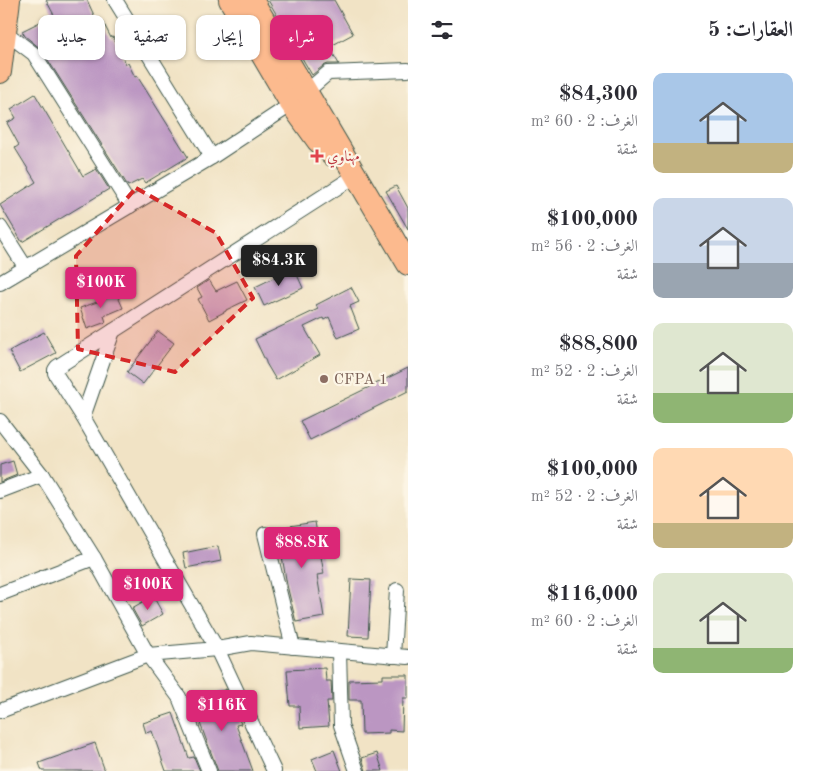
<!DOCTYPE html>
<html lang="ar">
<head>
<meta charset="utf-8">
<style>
	body { margin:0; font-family:"Old Standard TT",Amiri,serif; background:#f2f2f3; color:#2b2b33; direction:rtl; height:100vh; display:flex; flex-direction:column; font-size:19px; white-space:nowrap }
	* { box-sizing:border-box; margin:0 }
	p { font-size:16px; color:#7c7c81 }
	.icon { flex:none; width:28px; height:28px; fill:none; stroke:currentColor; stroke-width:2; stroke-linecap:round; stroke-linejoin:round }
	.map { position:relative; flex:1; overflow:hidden; direction:ltr }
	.drawer { display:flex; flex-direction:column; background:#fff; width:405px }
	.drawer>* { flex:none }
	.guide { position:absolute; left:15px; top:15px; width:318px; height:45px; direction:rtl; display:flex; gap:10px }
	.price { position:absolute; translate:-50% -42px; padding:0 11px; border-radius:5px; background:#db2777; color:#fff; font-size:16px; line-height:32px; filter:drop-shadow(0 1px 2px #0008) }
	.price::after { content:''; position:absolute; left:50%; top:30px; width:15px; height:11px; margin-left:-8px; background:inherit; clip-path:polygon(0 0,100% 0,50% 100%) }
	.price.active { background:#222; color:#fff }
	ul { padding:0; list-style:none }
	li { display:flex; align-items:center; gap:15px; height:125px; padding:0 20px }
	li span { display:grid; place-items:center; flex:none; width:140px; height:100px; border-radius:10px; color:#555 }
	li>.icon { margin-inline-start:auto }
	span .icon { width:60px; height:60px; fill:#fffc; stroke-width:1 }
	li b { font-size:21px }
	h2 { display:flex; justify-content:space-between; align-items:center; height:60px; padding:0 20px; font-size:21px }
	.pill { padding:0 18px; border-radius:10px; background:#fff; box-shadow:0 1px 4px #0004; font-size:18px; line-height:45px }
	.pill.active { background:#db2777; color:#fff }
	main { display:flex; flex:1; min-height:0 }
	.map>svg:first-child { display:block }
	.building { fill:#bb96c2 }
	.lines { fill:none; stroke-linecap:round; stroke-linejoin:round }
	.street-casing { stroke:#3e564a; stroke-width:16 }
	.primary-casing { stroke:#3e564a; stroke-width:24 }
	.street { stroke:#fff; stroke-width:14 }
	.primary { stroke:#fcba8e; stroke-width:22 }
	.marked { fill:#d62828; fill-opacity:0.2; stroke:#d62828; stroke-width:4; stroke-dasharray:10 6; stroke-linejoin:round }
	.health-dot { fill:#e0444e; stroke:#fcf5e5; stroke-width:2 }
	.education-dot { fill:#8d6e63; stroke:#fcf5e5; stroke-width:2 }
	.labels { text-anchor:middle; stroke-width:4.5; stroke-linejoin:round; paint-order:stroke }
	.health-label { font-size:15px; fill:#be3a42; stroke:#fcf5e5; text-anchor:start }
	.education-label { font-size:15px; fill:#785e54; stroke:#fcf5e5; text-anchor:start }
</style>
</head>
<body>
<main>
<section class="drawer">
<h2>العقارات: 5<svg class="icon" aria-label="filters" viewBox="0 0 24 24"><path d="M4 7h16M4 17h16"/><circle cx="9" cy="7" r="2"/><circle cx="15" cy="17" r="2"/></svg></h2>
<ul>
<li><span style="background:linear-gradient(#a9c7e8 70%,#c2b280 0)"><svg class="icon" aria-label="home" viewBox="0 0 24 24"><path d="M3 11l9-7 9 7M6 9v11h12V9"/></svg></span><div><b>$84,300</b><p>الغرف: 2 · 60 m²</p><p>شقة</p></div></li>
<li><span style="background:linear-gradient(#c9d6e8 65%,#9aa5b1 0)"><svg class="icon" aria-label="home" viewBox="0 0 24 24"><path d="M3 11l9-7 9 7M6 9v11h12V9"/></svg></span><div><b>$100,000</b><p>الغرف: 2 · 56 m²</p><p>شقة</p></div></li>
<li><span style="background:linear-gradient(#dfe7d0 70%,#8fb573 0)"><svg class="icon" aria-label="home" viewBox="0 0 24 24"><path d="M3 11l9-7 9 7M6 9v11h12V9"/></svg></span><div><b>$88,800</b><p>الغرف: 2 · 52 m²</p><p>شقة</p></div></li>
<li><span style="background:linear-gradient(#ffd9b3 75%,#c2b280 0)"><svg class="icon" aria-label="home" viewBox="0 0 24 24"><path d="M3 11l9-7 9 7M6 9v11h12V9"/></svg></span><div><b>$100,000</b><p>الغرف: 2 · 52 m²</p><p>شقة</p></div></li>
<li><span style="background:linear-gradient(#dfe7d0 75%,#8fb573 0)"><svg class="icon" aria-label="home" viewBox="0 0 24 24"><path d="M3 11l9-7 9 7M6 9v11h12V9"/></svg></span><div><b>$116,000</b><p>الغرف: 2 · 60 m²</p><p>شقة</p></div></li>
</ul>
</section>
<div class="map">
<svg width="408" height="771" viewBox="0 0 408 771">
	<rect width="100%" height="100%" fill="#fcf5e5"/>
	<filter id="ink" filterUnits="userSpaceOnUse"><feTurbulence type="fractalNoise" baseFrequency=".02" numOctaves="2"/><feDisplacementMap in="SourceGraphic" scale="10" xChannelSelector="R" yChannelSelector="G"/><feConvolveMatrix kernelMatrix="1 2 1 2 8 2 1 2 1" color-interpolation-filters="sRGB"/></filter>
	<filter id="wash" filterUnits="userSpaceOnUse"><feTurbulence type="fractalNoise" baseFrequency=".0096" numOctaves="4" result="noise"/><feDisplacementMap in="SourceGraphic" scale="20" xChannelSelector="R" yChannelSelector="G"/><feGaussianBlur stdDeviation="1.12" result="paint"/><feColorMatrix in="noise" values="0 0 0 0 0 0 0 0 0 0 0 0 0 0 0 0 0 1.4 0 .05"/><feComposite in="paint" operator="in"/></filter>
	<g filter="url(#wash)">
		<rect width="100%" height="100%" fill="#f1e3c5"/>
		<g id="blocks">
			<g class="building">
				<path d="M46,0H87L98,24L103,22L111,38L113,37L126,64L128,63L135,77L137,76L188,157L145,183L142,179L128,186L41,49L25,36L22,31L54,15Z"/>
				<path d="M268,0H334L353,34L329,47L339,64H328L323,66L312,75Z"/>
				<path d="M35,94L83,176L96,169L95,167L109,189L22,242L0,205L36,182L15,148L19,145L7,123L16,118L11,109Z"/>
				<path d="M396,186L408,208V229L386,191Z"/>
				<path d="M294,268L303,288L264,306L255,287Z"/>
				<path d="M209,280L216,291L237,281L247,300L226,310V311L209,320L198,299L202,297L197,288Z"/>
				<path d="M351,287L359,302L350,306L359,329L338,338L329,317L324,320L323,318L304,327L320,355L276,380L266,363V362L255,339L318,309L316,305Z"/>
				<path d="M115,290L123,308L104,316L106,322L87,329L80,308L100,301L98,297Z"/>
				<path d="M158,331L174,343L143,384L127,372Z"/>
				<path d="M44,332L56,353L20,372L9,351Z"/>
				<path d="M408,368V391L310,440L300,421Z"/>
				<path d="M13,461L17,475L0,482V465Z"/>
				<path d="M315,522L324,574L317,575L324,617L296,622L287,585L277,528Z"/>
				<path d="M218,546L221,561L186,568L183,553Z"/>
				<path d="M351,579L371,580L368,637L348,636Z"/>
				<path d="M153,596L163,614L142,626L132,608Z"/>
				<path d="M325,668L326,681H331L332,701H327L329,726L300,728L299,706H290L287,670Z"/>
				<path d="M383,675H408V698H403L402,731L389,730V733L362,734L361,700H349V680L383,679Z"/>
				<path d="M226,689L241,724L236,725L253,771H218L192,702Z"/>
				<path d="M173,713L189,758L194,757L200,771H166L152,731L146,733L143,723Z"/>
				<path d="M95,743L105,771H42L39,763Z"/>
				<path d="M334,750L342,771H317L312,759Z"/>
				<path d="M377,753L383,771H366L362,758Z"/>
			</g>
		</g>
	</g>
	<g filter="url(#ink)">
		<use href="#blocks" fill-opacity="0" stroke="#3e564a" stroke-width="1"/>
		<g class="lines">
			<defs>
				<g id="street">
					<path d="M115,0L212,157"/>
					<path d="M5,32L34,54L130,206"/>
					<path d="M0,227L26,268"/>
					<path d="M0,283L212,157L292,104L328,73L408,70"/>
					<path d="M83,417L113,331"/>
					<path d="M0,421L42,475L94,558L148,655L179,697L209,771"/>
					<path d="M0,491L42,475"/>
					<path d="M265,534L293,647"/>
					<path d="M0,594L94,558"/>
					<path d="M339,651L341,725L357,771"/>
					<path d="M393,656L397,590"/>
					<path d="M0,711L148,655L217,649L251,643L408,657"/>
					<path d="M274,771L217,649L83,417L55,373V370L57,367L355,176"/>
				</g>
				<g id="primary">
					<path d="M230,0L290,102L318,141L333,155"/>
					<path d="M252,0L408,264"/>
					<path d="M0,72L9,0"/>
				</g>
			</defs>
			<use href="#street" class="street-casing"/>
			<use href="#primary" class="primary-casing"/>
			<use href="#street" class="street"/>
			<use href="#primary" class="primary"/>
		</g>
	</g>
	<path class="marked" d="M136,188L216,233L253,298L175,372L78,349L76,256Z"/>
	<path class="health-dot" d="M314.5 148.5h5v5h5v5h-5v5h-5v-5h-5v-5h5z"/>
	<circle class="education-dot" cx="324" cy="379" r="5"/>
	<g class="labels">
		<g class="health-label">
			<text x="327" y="161">مهناوي</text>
		</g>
		<g class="education-label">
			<text x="334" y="384">CFPA 1</text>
		</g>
	</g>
</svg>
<b class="price active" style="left:279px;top:287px">$84.3K</b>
<b class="price" style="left:101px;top:309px">$100K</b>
<b class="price" style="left:302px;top:569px">$88.8K</b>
<b class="price" style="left:148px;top:611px">$100K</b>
<b class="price" style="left:222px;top:732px">$116K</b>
<div class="guide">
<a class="pill active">شراء</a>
<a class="pill">إيجار</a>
<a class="pill">تصفية</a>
<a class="pill">جديد</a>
</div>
</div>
</main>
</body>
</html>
